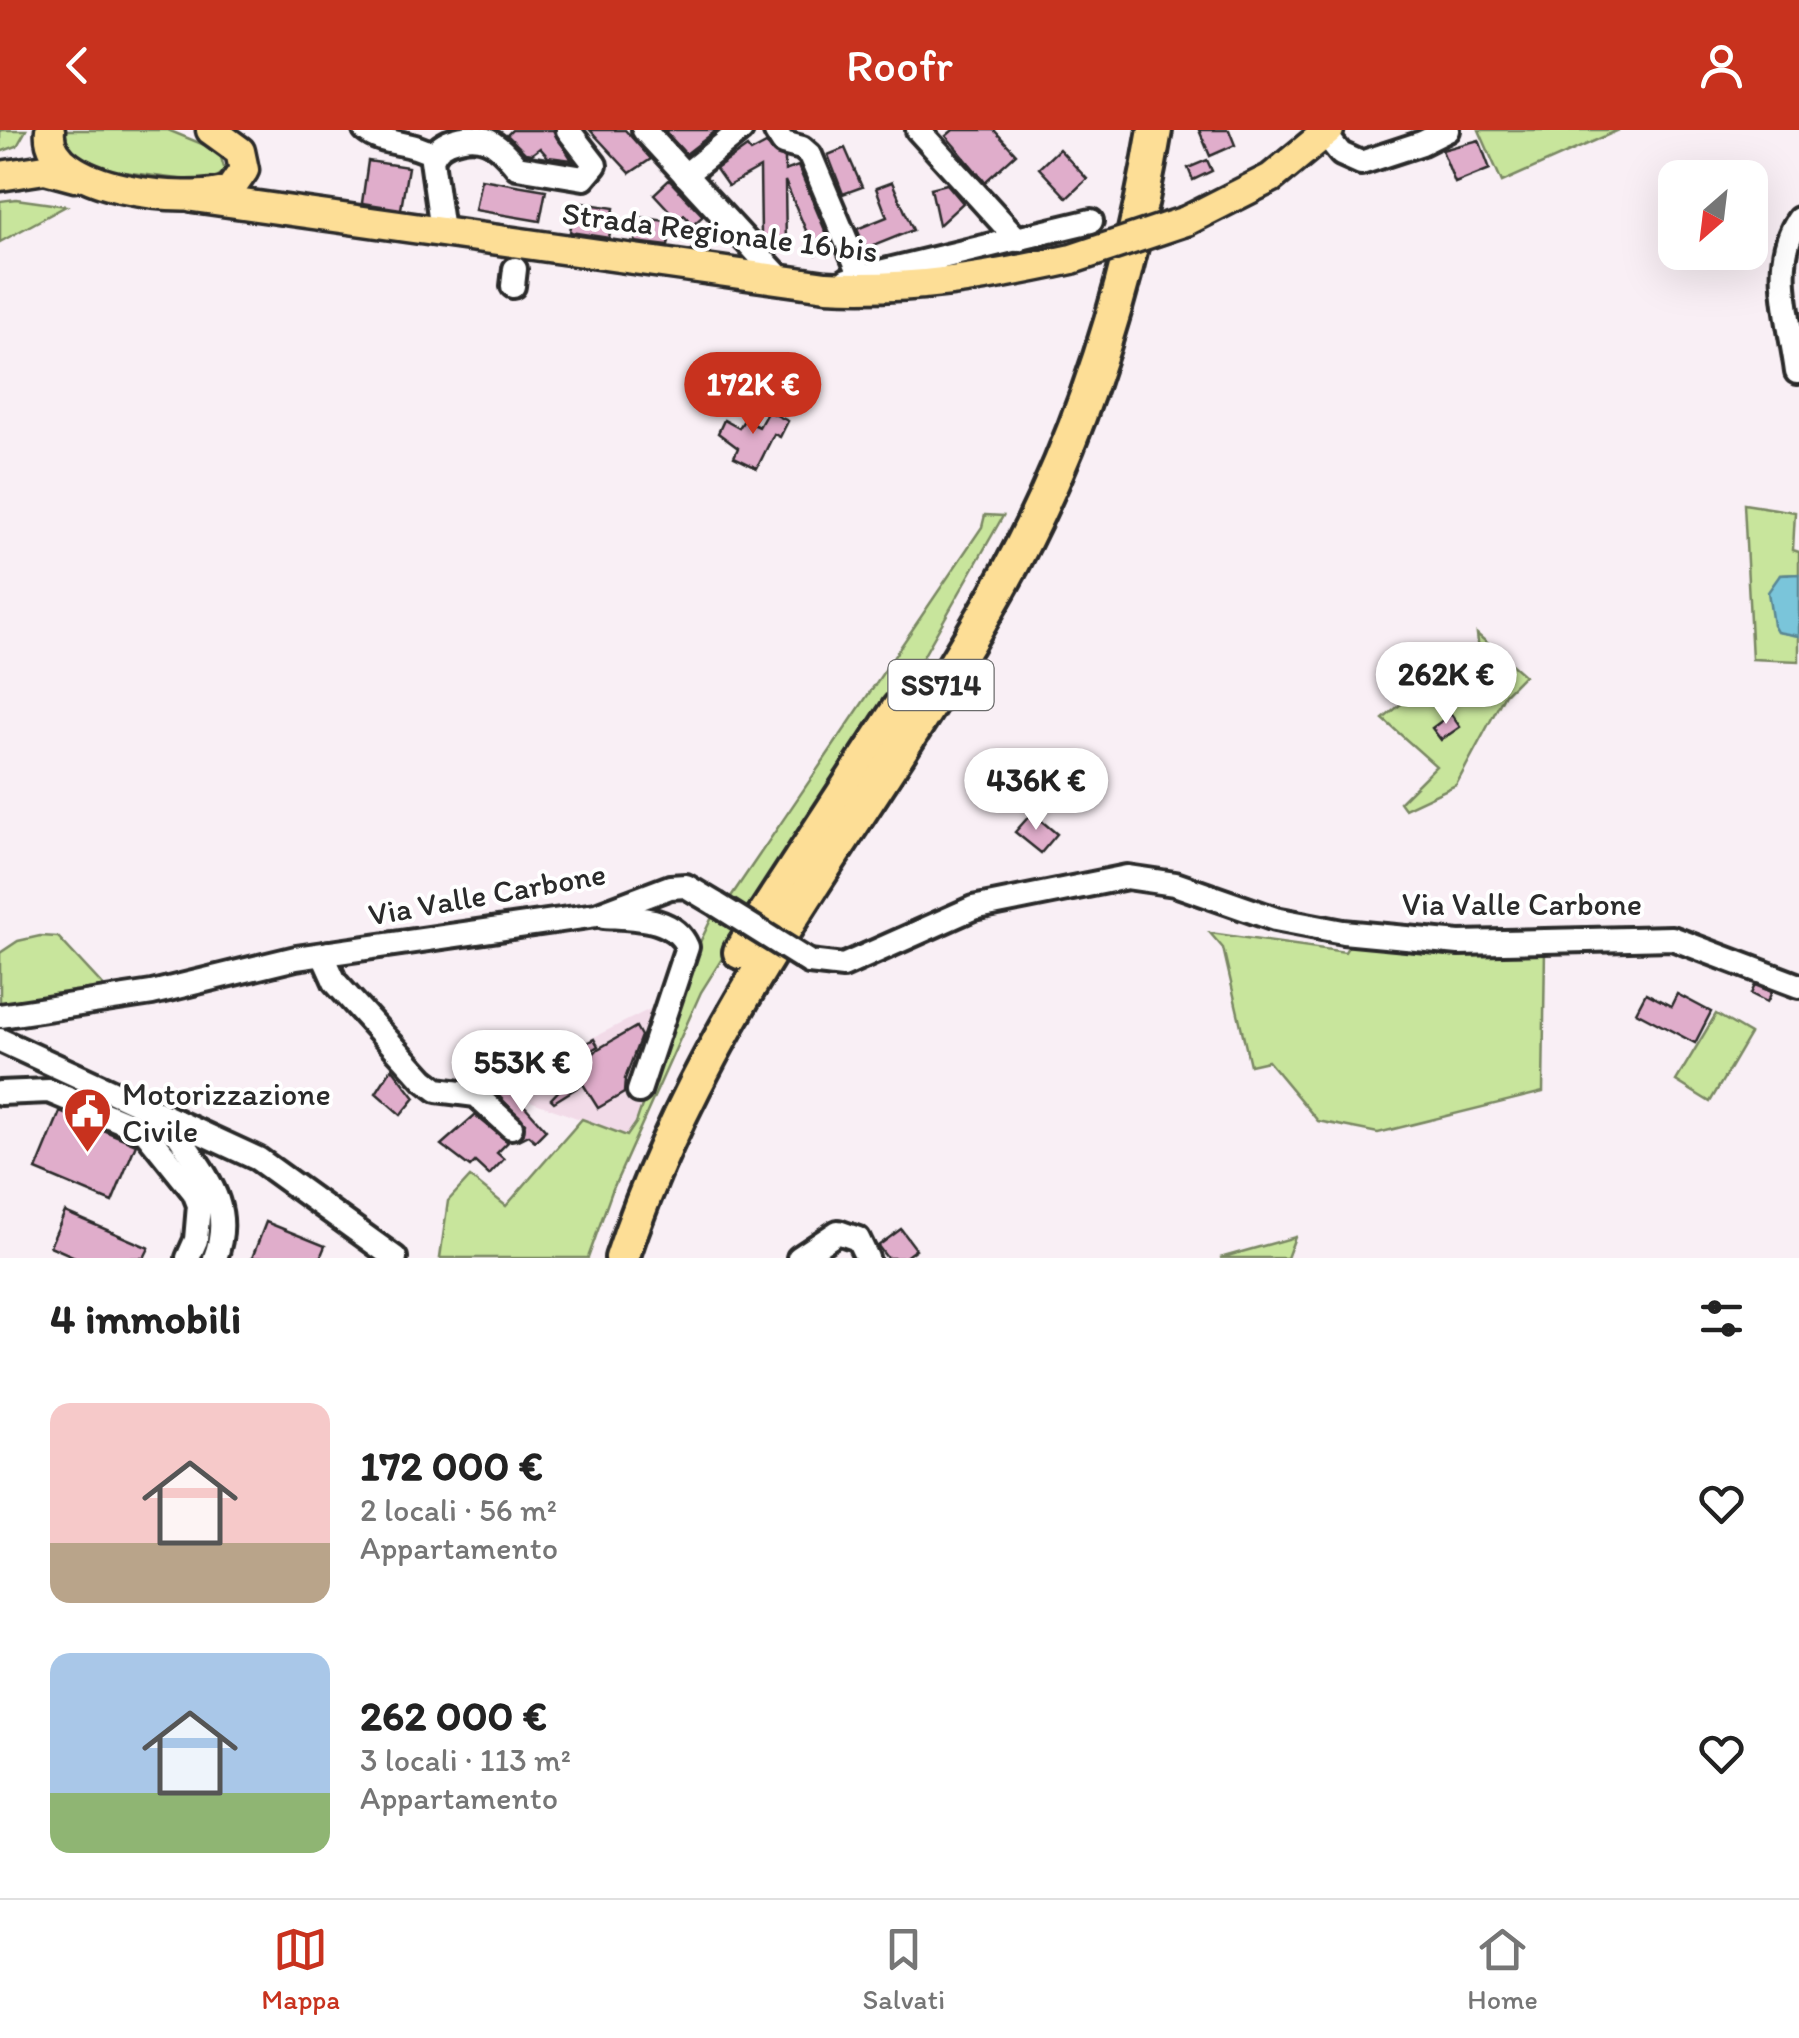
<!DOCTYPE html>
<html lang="it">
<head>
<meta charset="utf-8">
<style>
	body { margin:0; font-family:Itim,sans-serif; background:#f2f2f2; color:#222; height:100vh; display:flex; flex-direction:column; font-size:38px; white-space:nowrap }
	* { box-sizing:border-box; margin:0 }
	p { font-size:32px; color:#767676 }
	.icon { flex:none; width:55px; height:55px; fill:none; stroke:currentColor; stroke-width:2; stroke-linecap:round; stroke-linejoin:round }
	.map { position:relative; height:1128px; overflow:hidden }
	.drawer { display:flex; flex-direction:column; background:#fff; flex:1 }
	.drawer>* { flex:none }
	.needle { width:65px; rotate:208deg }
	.fabs { position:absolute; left:1658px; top:30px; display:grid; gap:20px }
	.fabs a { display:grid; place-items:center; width:110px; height:110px; border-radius:20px; background:#fff; box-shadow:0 10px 40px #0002; font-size:50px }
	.price { position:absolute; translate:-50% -85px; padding:0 22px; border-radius:35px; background:#fff; color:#222; font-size:32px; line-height:65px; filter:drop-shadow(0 2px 5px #0008) }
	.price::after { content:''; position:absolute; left:50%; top:60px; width:30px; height:22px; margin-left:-15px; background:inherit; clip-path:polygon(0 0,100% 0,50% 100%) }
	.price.on { background:#c8321e; color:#fff }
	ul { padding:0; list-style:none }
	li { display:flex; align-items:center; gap:30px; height:250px; padding:0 50px }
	li span { display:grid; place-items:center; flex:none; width:280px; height:200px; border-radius:20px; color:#555 }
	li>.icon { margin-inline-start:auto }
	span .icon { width:120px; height:120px; fill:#fffc; stroke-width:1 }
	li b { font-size:42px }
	h2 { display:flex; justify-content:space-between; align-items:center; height:120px; padding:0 50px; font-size:42px }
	header { display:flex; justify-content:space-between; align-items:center; height:130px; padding:0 50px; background:#c8321e; color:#fff; font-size:45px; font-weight:600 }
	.tab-bar { display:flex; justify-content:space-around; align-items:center; height:140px; border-top:2px solid #e0e0e0; background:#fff; font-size:28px; color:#767676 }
	.tab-bar a { display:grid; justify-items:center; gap:5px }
	.tab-bar .on { color:#c8321e }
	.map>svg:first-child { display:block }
	.built { fill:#f2dbe8 }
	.green { fill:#c8e59c; stroke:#7a8864; stroke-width:2.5 }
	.water { fill:#7ac5da; stroke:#5a8794; stroke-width:2.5 }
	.building { fill:#e0adcb; stroke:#2b2b2b; stroke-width:2.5 }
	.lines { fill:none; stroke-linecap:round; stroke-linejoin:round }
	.minor-casing { stroke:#2b2b2b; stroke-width:30 }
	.major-casing { stroke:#2b2b2b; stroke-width:35 }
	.highway-casing { stroke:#2b2b2b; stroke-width:40 }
	.minor { stroke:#fff; stroke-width:22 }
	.major { stroke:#fdde96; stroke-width:28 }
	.highway { stroke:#fdde96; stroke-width:32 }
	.minor-bridge-casing { stroke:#2b2b2b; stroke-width:30; stroke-linecap:butt }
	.major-bridge-casing { stroke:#2b2b2b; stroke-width:35; stroke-linecap:butt }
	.minor-bridge { stroke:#fff; stroke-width:22 }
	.major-bridge { stroke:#fdde96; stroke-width:28 }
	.labels { text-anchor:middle; stroke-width:8; stroke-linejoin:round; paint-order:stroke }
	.shield { fill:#fff; stroke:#6b6b6b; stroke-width:2.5 }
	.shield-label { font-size:30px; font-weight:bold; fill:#2b2b2b }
	.street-label { font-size:32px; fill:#2b2b2b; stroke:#fff }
	.poi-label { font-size:32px; fill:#2b2b2b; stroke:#fff; text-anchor:start }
</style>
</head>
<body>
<header><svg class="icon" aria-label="back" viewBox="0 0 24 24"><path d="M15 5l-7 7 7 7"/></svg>Roofr<svg class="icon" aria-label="person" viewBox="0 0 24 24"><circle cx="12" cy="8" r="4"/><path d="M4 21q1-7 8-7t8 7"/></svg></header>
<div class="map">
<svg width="1799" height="1128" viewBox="0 0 1799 1128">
	<rect width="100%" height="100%" fill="#f9eff5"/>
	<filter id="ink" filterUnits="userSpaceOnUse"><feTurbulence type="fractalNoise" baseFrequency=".01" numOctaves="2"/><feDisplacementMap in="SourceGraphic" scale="20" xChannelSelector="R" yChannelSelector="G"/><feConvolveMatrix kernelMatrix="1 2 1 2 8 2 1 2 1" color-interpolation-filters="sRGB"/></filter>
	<g filter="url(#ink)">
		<path class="built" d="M662,873L676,879L636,993L627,1006L530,971L508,950Z"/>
		<g class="green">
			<path d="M0,0H26L17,16L0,22Z"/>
			<path d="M56,0H168L219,21L225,41L209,53L77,36Z"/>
			<path d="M1479,0H1619L1502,52Z"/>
			<path d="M16,69L66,76L0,112V71Z"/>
			<path d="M1744,374L1795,382L1793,420L1799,422V444L1780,445L1773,495L1777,501L1799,506V531L1752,529Z"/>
			<path d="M985,385L1003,386L920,532L750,785L728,771L982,397Z"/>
			<path d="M1477,504L1524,545L1505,564L1456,655L1405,679L1400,672L1436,636L1383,589L1407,569L1480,529Z"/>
			<path d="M714,783L740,800L701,862L612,1061L588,1128H440L448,1071L470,1047L506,1076L582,989L627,1006L636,993L692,829Z"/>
			<path d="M1210,803L1345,822L1353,809L1545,816L1543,962L1378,1003L1318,991L1268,931L1250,935L1223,818Z"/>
			<path d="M40,806L58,807L109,862L0,880V823L18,811Z"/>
			<path d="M1716,884L1750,904L1710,972L1676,951Z"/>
			<path d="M1295,1107L1287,1128H1220Z"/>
		</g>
		<path class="water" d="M1799,444V506L1777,502L1773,495L1768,462L1780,445Z"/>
		<g class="building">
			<path d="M512,0H553L572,30L548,27L540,18L532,24L525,23L507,5Z"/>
			<path d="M590,0H625L651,29L630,43Z"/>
			<path d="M664,0H717L686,24Z"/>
			<path d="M953,0H994L1016,24L985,52L946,6Z"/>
			<path d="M1199,0H1229L1235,15L1210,26Z"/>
			<path d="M1479,10L1490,39L1455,53L1442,20Z"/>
			<path d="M766,14L785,29V41L798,36L832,117L816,124L785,51L786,118H773L761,105L760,38L728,56L716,39L747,17L751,22Z"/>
			<path d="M845,18L862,57L843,64L828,25Z"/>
			<path d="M1059,19L1087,49L1067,68L1039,38Z"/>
			<path d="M1207,30L1212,41L1193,50L1188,38Z"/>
			<path d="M368,31L408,37L401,79L362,73Z"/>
			<path d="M481,49L546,60L540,91L475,80Z"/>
			<path d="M669,50L703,86L693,95L684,85L678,90L654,64Z"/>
			<path d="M892,52L913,100L866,119L857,99L887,87L876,58Z"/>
			<path d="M947,54L963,73L939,95L931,58Z"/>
			<path d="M575,72L614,78L609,108L570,102Z"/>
			<path d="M639,87L672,92L668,116L635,112Z"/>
			<path d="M768,281L788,291L780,307L774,304L757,338L734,327L738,318L718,303L724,290L739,298L744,290L759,297Z"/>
			<path d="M1451,584L1460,597L1441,610L1432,598Z"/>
			<path d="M1032,683L1057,704L1041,723L1015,702Z"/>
			<path d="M1755,855L1772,862L1767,872L1751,864Z"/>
			<path d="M1646,863L1671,876L1677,864L1711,882L1695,913L1636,882Z"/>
			<path d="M636,897L641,906L625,949L624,963L598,978L583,954L554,972L551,969L598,919Z"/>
			<path d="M594,909L598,916L535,956L529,944Z"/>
			<path d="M392,938L415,968L401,985L376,963Z"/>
			<path d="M506,955L546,1000L535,1011L528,1005L518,1010L525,993L497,964Z"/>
			<path d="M60,982L136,1014L112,1072L36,1040Z"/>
			<path d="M475,985L508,1012L497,1023L504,1029L489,1045L475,1032L470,1037L441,1015Z"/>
			<path d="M65,1082L149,1118L144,1128H77L50,1116Z"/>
			<path d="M266,1092L325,1116L320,1128H252Z"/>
			<path d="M901,1099L916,1119L904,1128H887L878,1116Z"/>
		</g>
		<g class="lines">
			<defs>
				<g id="minor">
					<path d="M365,0C384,16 410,10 433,25"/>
					<path d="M644,0L783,151"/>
					<path d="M918,0L1018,110"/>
					<path d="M776,2L783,13L802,18L810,25L861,146"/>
					<path d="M1325,4L1341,24L1361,33L1422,13L1448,0"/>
					<path d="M685,45L741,0"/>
					<path d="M442,101L432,30C436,20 439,17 449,12C482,0 496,11 517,37L584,48L595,35L568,0"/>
					<path d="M847,150L1091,91"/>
					<path d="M513,156L515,139"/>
					<path d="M1797,242C1791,193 1769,131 1799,89"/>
					<path d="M604,786C633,788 674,786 687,817L639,961"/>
					<path d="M329,823L326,832L335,852L424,950L437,960L476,965L511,997"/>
					<path d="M809,832L843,836L973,778L1127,747L1175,754L1275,789L1343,802L1459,813L1672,808L1799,856"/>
					<path d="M0,886L152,863L296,828L596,785L670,757L686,756L716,774"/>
					<path d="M0,910L258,1029L395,1128"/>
					<path d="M0,963L49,961L145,1001L194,1062L199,1075L196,1110L188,1128"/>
					<path d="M176,991L177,1003C204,1045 235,1075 215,1128"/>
					<path d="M799,1128L838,1102L858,1109L867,1128"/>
				</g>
				<g id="major">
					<path d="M50,0C43,61 190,75 230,60L244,40L240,21L211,0"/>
					<path d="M0,46L45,39L75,47"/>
					<path d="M193,67L826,156C911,161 990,147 1072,129"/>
					<path d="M1186,91L1271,48L1329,0"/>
				</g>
				<g id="highway">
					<path d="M740,822L899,578"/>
					<path d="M622,1128C705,877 873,684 1000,457C1080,314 1128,161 1155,0"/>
				</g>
			</defs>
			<use href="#minor" class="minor-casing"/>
			<use href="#major" class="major-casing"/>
			<use href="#highway" class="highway-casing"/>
			<use href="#minor" class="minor"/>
			<use href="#major" class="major"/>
			<use href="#highway" class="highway"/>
			<defs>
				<path id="minor-bridge" d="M716,774L809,832"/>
				<path id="major-bridge" d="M1072,129L1186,91"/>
			</defs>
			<use href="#minor-bridge" class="minor-bridge-casing"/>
			<use href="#major-bridge" class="major-bridge-casing"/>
			<use href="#minor-bridge" class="minor-bridge"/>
			<use href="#major-bridge" class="major-bridge"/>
		</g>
	</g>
	<defs>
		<symbol id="civic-pin" viewBox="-11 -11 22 30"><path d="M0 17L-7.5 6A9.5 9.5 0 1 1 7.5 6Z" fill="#c8321e" stroke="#fff"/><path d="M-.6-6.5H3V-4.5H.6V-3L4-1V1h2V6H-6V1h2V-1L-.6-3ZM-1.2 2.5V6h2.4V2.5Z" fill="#fff"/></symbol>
	</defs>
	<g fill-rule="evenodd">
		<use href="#civic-pin" x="60" y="954" width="55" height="75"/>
	</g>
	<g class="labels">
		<rect class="shield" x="888.5" y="530" width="105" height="50" rx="8"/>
		<g class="shield-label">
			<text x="941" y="565">SS714</text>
		</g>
		<g class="street-label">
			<text transform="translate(720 102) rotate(7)" y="11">Strada Regionale 16 bis</text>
			<text transform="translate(487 764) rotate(-10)" y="11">Via Valle Carbone</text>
			<text x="1522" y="785">Via Valle Carbone</text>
		</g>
		<g class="poi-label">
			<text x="122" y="975">Motorizzazione<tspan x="122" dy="37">Civile</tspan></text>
		</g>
	</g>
</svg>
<div class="fabs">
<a><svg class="needle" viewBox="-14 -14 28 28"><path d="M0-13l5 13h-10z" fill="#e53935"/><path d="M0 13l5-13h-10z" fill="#767676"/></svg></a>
</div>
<b class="price on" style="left:753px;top:307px">172K €</b>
<b class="price" style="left:1446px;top:597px">262K €</b>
<b class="price" style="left:1036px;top:703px">436K €</b>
<b class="price" style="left:522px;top:985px">553K €</b>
</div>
<section class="drawer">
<h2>4 immobili<svg class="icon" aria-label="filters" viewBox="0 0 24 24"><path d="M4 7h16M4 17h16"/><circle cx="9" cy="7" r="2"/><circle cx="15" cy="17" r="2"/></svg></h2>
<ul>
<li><span style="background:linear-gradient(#f6c9c9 70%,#b9a48a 0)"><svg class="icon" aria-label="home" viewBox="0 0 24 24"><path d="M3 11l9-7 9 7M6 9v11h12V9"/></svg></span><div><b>172 000 €</b><p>2 locali · 56 m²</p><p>Appartamento</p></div><svg class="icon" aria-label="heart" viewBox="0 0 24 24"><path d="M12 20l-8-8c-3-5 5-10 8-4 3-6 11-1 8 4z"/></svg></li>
<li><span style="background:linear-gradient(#a9c7e8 70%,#8fb573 0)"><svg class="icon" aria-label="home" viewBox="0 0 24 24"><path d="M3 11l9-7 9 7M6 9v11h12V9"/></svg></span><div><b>262 000 €</b><p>3 locali · 113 m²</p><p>Appartamento</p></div><svg class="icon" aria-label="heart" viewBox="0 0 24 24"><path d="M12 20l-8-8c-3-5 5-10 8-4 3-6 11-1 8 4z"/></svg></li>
</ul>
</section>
<nav class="tab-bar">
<a class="on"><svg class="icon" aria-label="map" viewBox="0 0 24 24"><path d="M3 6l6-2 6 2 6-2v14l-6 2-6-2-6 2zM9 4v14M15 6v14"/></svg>Mappa</a>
<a><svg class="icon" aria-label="saved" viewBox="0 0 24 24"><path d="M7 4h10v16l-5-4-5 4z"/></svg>Salvati</a>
<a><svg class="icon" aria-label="home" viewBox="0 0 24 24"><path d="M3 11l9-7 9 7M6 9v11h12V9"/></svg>Home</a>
</nav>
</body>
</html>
